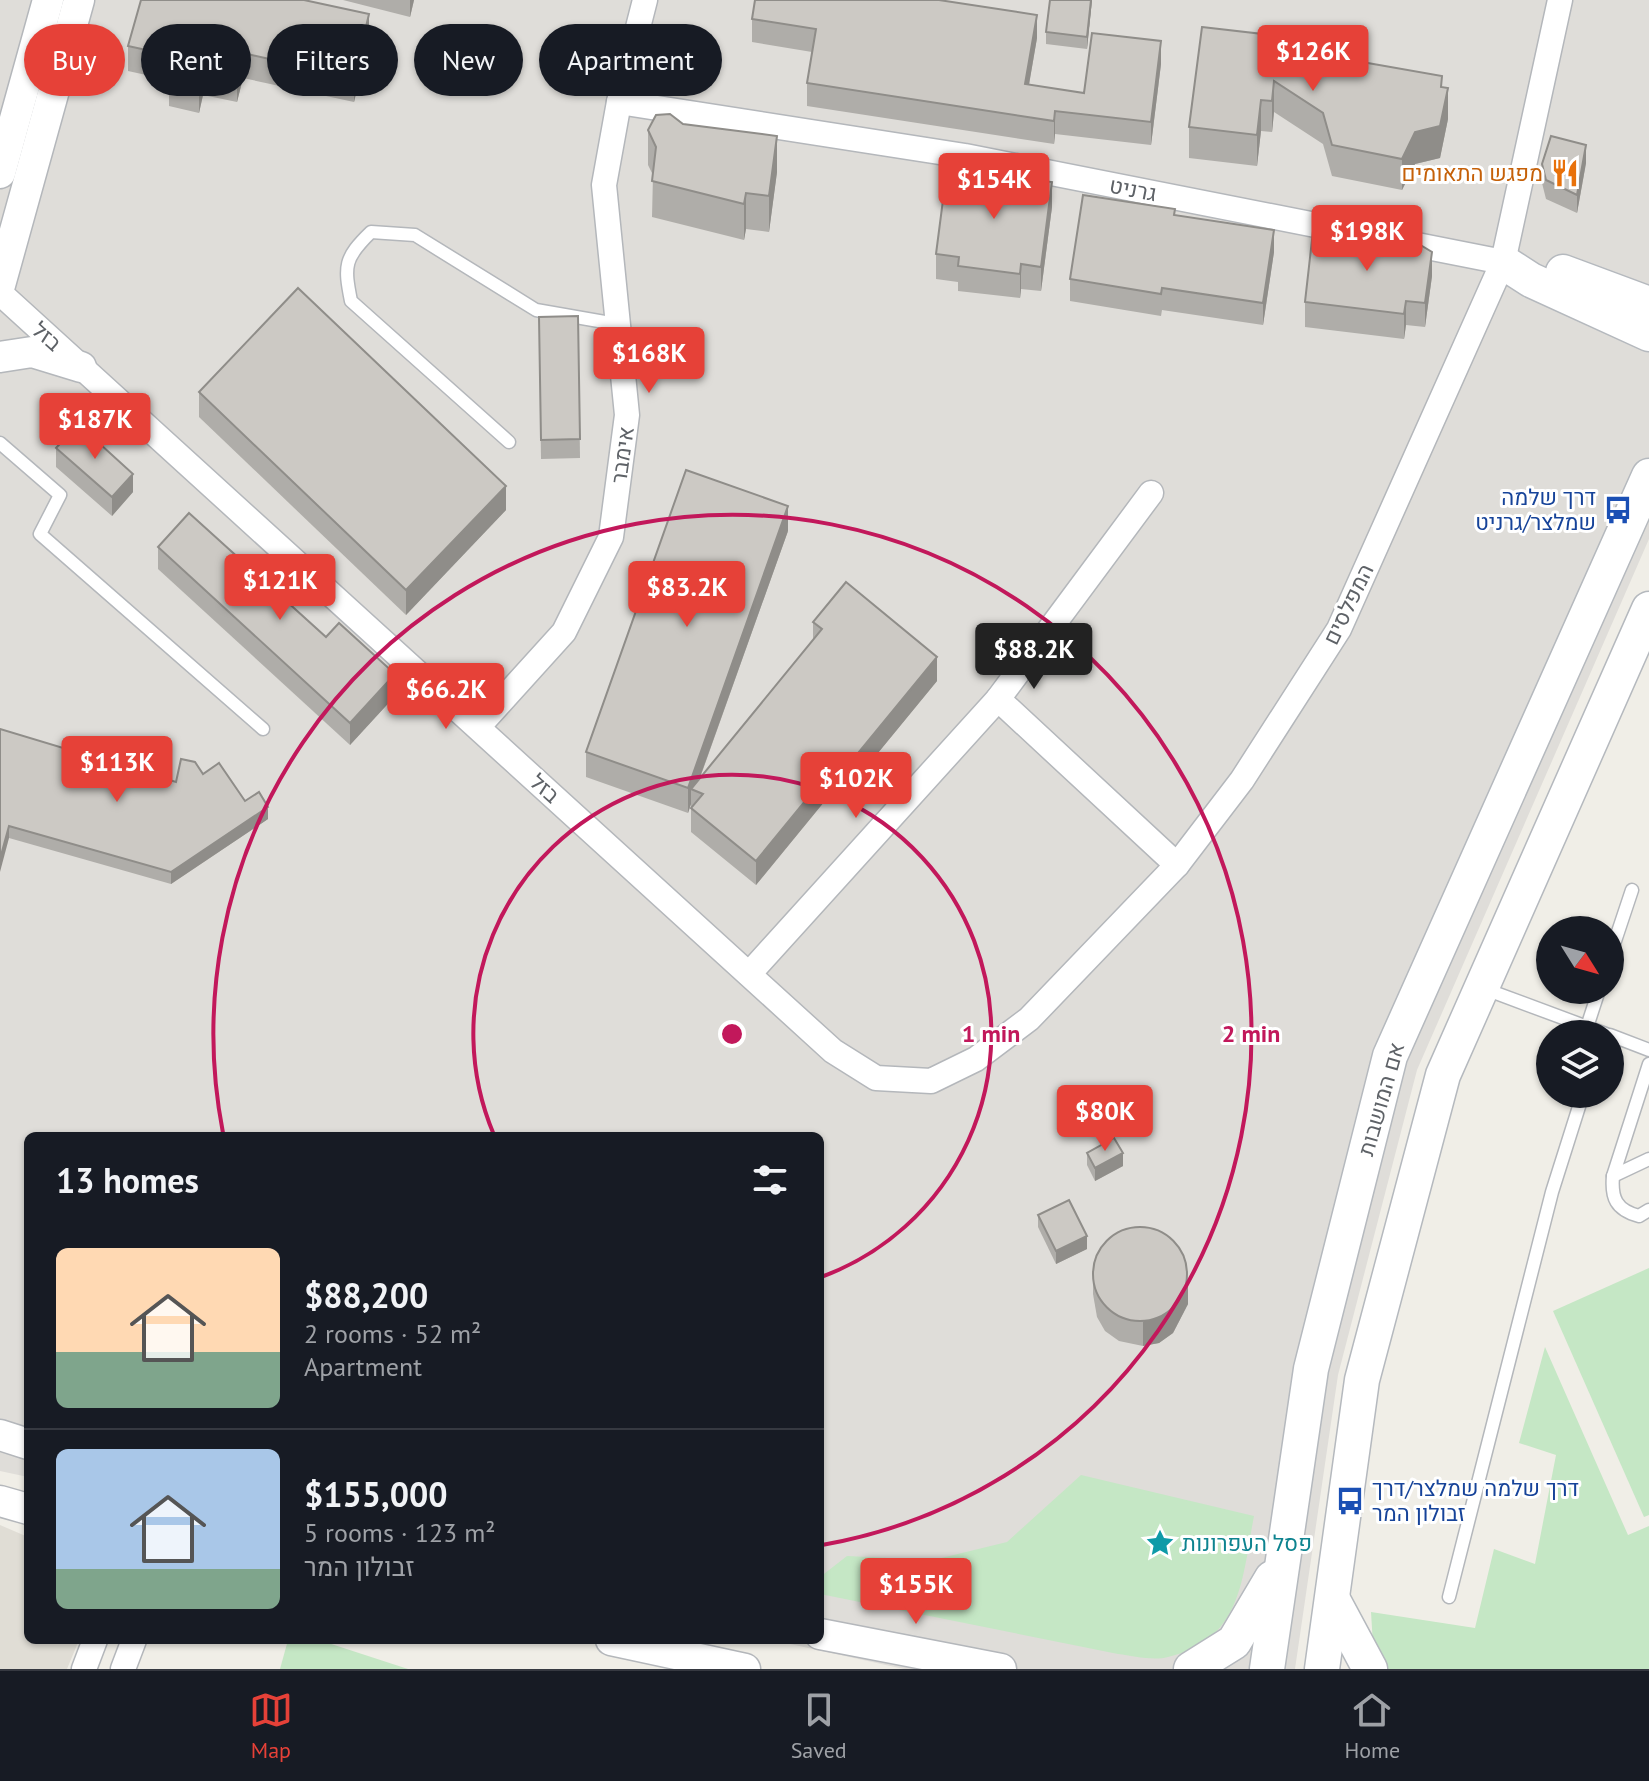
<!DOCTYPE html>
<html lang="en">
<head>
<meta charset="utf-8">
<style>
	body { margin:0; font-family:"PT Sans",Heebo,sans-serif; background:#20242c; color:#f1f3f6; height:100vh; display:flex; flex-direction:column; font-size:30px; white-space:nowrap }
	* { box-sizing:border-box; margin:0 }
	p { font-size:26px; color:#9ea1a6 }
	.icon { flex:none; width:44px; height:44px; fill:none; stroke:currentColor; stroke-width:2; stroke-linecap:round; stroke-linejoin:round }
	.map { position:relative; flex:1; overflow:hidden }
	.side { position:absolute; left:24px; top:1132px; width:800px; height:512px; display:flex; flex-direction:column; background:#171b24; border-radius:12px; box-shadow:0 2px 6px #0004 }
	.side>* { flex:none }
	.guide { position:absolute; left:24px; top:24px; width:800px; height:72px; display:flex; gap:16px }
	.needle { width:52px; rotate:127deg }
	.fabs { position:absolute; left:1536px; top:916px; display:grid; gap:16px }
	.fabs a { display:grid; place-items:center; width:88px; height:88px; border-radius:50%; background:#171b24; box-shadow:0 2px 6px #0004; font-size:40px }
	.price { position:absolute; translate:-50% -68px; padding:0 18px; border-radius:8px; background:#e64138; color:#fff; font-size:26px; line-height:52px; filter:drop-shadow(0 2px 4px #0008) }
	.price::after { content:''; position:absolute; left:50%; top:48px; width:24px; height:18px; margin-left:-12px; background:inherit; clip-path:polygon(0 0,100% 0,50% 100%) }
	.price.current { background:#222; color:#fff }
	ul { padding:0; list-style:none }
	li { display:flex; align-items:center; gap:24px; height:200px; padding:0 32px }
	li+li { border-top:2px solid #363941 }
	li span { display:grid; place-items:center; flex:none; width:224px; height:160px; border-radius:12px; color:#555 }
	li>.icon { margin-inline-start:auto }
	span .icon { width:96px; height:96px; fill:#fffc; stroke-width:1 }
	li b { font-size:34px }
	h2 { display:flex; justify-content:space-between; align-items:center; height:96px; padding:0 32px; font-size:34px }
	.chip { padding:0 28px; border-radius:36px; background:#171b24; box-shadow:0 2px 6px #0004; font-size:28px; line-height:72px }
	.chip.current { background:#e64138; color:#fff }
	.dock { display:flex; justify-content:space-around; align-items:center; height:112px; border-top:2px solid #363941; background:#171b24; font-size:22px; color:#9ea1a6 }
	.dock a { display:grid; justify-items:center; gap:4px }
	.dock .current { color:#e64138 }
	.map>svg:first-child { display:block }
	.industrial { fill:#dfddd9 }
	.education { fill:#e0ddd5 }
	.green { fill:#c5e7c5 }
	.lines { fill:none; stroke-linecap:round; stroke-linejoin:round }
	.service-casing { stroke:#b4b7bb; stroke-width:15 }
	.minor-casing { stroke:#b4b7bb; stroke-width:27 }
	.tertiary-casing { stroke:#b4b7bb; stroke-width:33 }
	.secondary-casing { stroke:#b5b9be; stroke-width:37 }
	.service { stroke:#fff; stroke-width:12 }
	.minor { stroke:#fff; stroke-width:24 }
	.tertiary { stroke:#fff; stroke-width:30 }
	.secondary { stroke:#fff; stroke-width:34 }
	.wall { fill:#afada9 }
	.shaded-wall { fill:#8f8d89 }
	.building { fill:#ccc9c4; stroke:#8f8d89; stroke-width:2 }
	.ring { fill:none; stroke:#c2185b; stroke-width:4 }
	.labels { text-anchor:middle; stroke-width:6; stroke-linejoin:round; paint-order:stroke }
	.food-label { font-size:22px; fill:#c56008; stroke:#fff; text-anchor:end }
	.street-label { font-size:22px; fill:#5e6267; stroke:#fff }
	.transit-label { font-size:22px; fill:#164399; stroke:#fff; text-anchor:end }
	.culture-label { font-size:22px; fill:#0d838f; stroke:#fff; text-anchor:start }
	.centre { fill:#c2185b; stroke:#fff; stroke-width:4 }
	.ring-label { font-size:24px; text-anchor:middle; font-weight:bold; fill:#c2185b; stroke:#fff; stroke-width:6; stroke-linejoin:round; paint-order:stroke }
</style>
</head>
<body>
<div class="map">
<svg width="1649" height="1669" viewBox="0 0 1649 1669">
	<rect width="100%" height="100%" fill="#f0eee7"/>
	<path class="industrial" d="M0,0H1649V539L1417,1070L1338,1375L1295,1669H904L772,1640H820V1136H28V1477L0,1471Z"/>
	<path class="education" d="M0,1525L28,1537V1640H79L67,1669H0Z"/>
	<g class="green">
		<path d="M1649,1268V1515L1644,1517L1553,1311Z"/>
		<path d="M1545,1347L1628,1535L1649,1526V1669H1386L1374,1661L1371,1612L1475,1628L1494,1549L1535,1564L1556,1455L1519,1443Z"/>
		<path d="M1081,1475L1254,1516C1242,1579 1242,1640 1168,1657C1153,1661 1133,1656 1118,1654L820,1594V1577L847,1556L933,1560L1007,1542Z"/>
		<path d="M288,1640H319L408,1669H280Z"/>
	</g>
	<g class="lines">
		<defs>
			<g id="service">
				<path d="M509,442L351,301C344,266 344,258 371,232L415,235L536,310L616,324"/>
				<path d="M0,443L60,495L40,534L263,729"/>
				<path d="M1610,956L1632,890"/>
				<path d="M1485,989L1606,1034"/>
				<path d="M1587,1027L1599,990"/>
				<path d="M1610,1035L1649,1050"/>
				<path d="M1649,1064L1613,1176C1611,1198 1616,1210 1639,1216L1649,1210"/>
				<path d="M1613,1176L1649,1159"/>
				<path d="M1449,1597L1552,1192L1583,1094"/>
			</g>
			<g id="minor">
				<path d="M619,102L965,156L1503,262"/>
				<path d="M0,293L833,1051L876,1078L931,1081L976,1059L1029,1019L1177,865L1242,780L1339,629L1503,262L1560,0"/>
				<path d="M1151,493L998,699L1177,865"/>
				<path d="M478,727L564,632L611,537L627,415L604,185L619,102L645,0"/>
				<path d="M749,974L998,699"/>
				<path d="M84,1669L95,1640"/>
				<path d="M123,1669L134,1640"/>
			</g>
			<g id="tertiary">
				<path d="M0,173L48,0"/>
				<path d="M0,285L79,0"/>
				<path d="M0,357L32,352L81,367"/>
				<path d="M0,1435L28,1444"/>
				<path d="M0,1501L28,1509"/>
				<path d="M820,1634L1001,1669"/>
				<path d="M611,1640L745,1669"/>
			</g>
			<g id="secondary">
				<path d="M1503,262L1531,280L1649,334"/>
				<path d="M1563,272L1649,304"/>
				<path d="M1333,1600L1370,1669"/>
				<path d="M1191,1669L1234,1642L1272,1578"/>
				<path d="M1267,1669L1311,1369L1390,1056L1649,476"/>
				<path d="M1322,1669L1362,1380L1443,1075L1649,609"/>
			</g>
		</defs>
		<use href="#service" class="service-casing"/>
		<use href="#minor" class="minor-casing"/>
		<use href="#tertiary" class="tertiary-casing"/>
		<use href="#secondary" class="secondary-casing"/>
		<use href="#service" class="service"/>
		<use href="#minor" class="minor"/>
		<use href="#tertiary" class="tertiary"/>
		<use href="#secondary" class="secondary"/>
	</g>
	<g class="wall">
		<path d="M343,0H414L410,17Z"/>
		<path d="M1092,0L1087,49L1046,44V32Z"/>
		<path d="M752,19L1037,38L1029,85L1084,93L1161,64L1151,145L1055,134L1054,144L807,106V83L812,52L752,42Z"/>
		<path d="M369,39L354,102L243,78L237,102L203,95L199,113L169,106V80L128,71V46Z"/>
		<path d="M1271,54L1442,87L1448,119L1440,158L1415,164L1402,190L1332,176L1323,144L1274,112L1272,132L1261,131L1257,166L1189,158V127Z"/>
		<path d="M683,124L777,172L769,232L746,229L744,240L652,217L653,175L648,165V130Z"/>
		<path d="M1586,163L1577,213L1546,199L1542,183V164Z"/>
		<path d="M1052,207L1041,291L1021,289L1020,298L958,291V282L936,279V254Z"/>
		<path d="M1175,215L1274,252L1263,325L1162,310L1161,316L1070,301V279Z"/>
		<path d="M1432,276L1425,327L1406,325L1404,339L1305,327V302Z"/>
		<path d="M578,316L580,458L541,459L539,317Z"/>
		<path d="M199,392L506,510L406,615L199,417Z"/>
		<path d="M56,448L133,492L112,516L56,467Z"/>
		<path d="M788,531L700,778L813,640V622L937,681L850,787L842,780L756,885L691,832V804L688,813L586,777V752Z"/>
		<path d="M158,547L326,637L395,696L350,745L158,569Z"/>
		<path d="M0,729L176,782L203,774L245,801L268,819L171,884L9,838Z"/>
		<path d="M1087,1153L1123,1166L1095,1181L1087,1165Z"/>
		<path d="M1038,1215L1087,1249L1056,1264L1038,1227Z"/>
		<path d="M1093,1270L1188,1304L1173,1333L1159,1343L1143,1346L1119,1341L1105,1331L1097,1317L1093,1294Z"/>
	</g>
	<g class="shaded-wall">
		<path d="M410,0H414L410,17Z"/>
		<path d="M1091,0H1092L1087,49V37Z"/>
		<path d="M369,14V39L354,102V78Z"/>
		<path d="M1037,15V38L1025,107V84Z"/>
		<path d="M1161,41V64L1151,145V122Z"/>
		<path d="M243,53V78L237,102V77Z"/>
		<path d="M203,70V95L199,113V88Z"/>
		<path d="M1274,81V112L1272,132V101Z"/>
		<path d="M1448,88V119L1440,158L1415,164L1402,190V159L1415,132Z"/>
		<path d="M1261,100V131L1257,166V135Z"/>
		<path d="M1055,111V134L1054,144V121Z"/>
		<path d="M777,136V172L769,232V196Z"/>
		<path d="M1586,145V163L1577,213V195Z"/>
		<path d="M1052,182V207L1041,291V267Z"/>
		<path d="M746,193V229L744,240V204Z"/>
		<path d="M1274,230V252L1263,325V303Z"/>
		<path d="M1432,252V276L1425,327V303Z"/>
		<path d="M1021,264V289L1020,298V274Z"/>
		<path d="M1406,301V325L1404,339V314Z"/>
		<path d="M133,474V492L112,516V497Z"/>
		<path d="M506,486V510L406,615V590Z"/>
		<path d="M788,506V531L695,791L691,789V804L688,813V788Z"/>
		<path d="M937,657V681L850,787V763Z"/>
		<path d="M395,674V696L350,745V723Z"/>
		<path d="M842,756V780L756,885V861Z"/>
		<path d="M268,807V819L171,884V872Z"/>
		<path d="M9,826V838L0,872V859Z"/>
		<path d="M1123,1153V1166L1095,1181V1168Z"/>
		<path d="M1087,1236V1249L1056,1264V1251Z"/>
		<path d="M1188,1280V1304L1173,1333L1159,1343L1143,1346V1322Z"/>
	</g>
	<g class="building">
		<path d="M141,0H304L369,14L354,78L243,53L237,77L203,70L199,88L169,81L174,56L128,46Z"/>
		<path d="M755,0H939L1037,15L1025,84L1084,93L1092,33L1161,41L1151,122L1055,111L1054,121L807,83L816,29L752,19Z"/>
		<path d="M1050,0H1091L1087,37L1046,32Z"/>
		<path d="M1202,27L1271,35L1269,54L1304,58L1305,52L1442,76L1441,87L1448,88L1440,126L1415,132L1402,159L1332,145L1323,113L1274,81L1272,101L1261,100L1257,135L1189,127Z"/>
		<path d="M670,114L683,124L777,136L769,196L746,193L744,204L652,181L656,147L648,130L656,115Z"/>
		<path d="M1551,136L1586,145L1577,195L1546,180L1542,164Z"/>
		<path d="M947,169L1052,182L1041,267L1021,264L1020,274L958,266L959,257L936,254Z"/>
		<path d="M1083,195L1175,209L1174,215L1274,230L1263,303L1162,288L1161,294L1070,279Z"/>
		<path d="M1313,231L1417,243L1432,252L1425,303L1406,301L1404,314L1305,302Z"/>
		<path d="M298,288L506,486L406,590L199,392Z"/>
		<path d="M578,316L580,439L541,440L539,317Z"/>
		<path d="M78,424L133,474L112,497L56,448Z"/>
		<path d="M686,470L788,506L688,788L586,752Z"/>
		<path d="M189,513L326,637L339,623L395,674L350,723L158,547Z"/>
		<path d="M846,582L937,657L850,763L842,756L756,861L691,808L703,794L691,789L822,629L813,622Z"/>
		<path d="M0,729L176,782L181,759L195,762L203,774L219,763L245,801L259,792L268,807L171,872L9,826L0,859Z"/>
		<path d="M1114,1138L1123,1153L1095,1168L1087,1153Z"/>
		<path d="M1069,1200L1087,1236L1056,1251L1038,1215Z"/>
		<circle cx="1140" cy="1274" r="47"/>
	</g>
	<g class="ring">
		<path d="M494 1135A259 259 0 1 1 821 1277"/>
		<path d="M223 1133A519 519 0 1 1 822 1545"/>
	</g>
	<defs>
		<symbol id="restaurant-bare" viewBox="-9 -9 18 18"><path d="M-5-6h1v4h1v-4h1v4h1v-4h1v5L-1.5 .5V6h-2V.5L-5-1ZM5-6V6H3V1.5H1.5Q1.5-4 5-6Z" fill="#e8710a" stroke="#fff" stroke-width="2.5" paint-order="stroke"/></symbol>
		<symbol id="bus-bare" viewBox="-9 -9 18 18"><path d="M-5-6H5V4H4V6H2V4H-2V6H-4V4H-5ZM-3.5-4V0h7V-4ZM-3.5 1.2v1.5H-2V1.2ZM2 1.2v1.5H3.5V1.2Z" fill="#1a4fb4" stroke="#fff" stroke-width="2.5" paint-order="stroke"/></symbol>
		<symbol id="sight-bare" viewBox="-9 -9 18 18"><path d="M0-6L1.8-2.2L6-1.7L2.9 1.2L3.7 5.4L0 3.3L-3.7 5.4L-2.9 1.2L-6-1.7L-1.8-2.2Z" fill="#0f9aa8" stroke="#fff" stroke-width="2.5" paint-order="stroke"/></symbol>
	</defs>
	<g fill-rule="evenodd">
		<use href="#restaurant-bare" x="1545" y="153" width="40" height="40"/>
		<use href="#bus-bare" x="1598" y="490" width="40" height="40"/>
		<use href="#bus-bare" x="1330" y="1481" width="40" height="40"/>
		<use href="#sight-bare" x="1140" y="1523" width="40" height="40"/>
	</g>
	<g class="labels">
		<g class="food-label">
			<text x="1543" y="181">מפגש התאומים</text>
		</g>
		<g class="street-label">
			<text transform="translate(1133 189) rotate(11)" y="8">גרניט</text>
			<text transform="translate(47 336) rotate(42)" y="8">בזל</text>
			<text transform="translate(622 455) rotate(-82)" y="8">אימבר</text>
			<text transform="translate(1348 604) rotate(-64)" y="8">המפלסים</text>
			<text transform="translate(545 788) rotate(42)" y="8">בזל</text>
			<text transform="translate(1381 1099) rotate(-74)" y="8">אם המושבות</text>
		</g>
		<g class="transit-label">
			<text x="1596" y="505">דרך שלמה<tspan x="1596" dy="25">שמלצר/גרניט</tspan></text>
			<text x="1372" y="1496" text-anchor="start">דרך שלמה שמלצר/דרך<tspan x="1372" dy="25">זבולון המר</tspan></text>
		</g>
		<g class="culture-label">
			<text x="1182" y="1551">פסל העפרונות</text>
		</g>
	</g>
	<circle cx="732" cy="1034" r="12" class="centre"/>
	<g class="ring-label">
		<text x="991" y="1042">1 min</text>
		<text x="1251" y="1042">2 min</text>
	</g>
</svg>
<div class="fabs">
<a><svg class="needle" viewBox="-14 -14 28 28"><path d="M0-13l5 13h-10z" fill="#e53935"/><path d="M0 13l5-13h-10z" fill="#9ea1a6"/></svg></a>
<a><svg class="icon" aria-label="layers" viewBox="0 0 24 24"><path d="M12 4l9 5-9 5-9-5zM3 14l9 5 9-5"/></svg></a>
</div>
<b class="price" style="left:1313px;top:93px">$126K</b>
<b class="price" style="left:994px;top:221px">$154K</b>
<b class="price" style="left:1367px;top:273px">$198K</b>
<b class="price" style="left:649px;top:395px">$168K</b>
<b class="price" style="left:95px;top:461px">$187K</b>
<b class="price" style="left:280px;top:622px">$121K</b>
<b class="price" style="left:687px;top:629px">$83.2K</b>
<b class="price current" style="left:1034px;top:691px">$88.2K</b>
<b class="price" style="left:446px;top:731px">$66.2K</b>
<b class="price" style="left:117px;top:804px">$113K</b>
<b class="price" style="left:856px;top:820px">$102K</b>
<b class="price" style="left:1105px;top:1153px">$80K</b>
<b class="price" style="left:916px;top:1626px">$155K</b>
<div class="guide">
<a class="chip current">Buy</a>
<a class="chip">Rent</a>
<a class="chip">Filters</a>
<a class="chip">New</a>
<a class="chip">Apartment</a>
</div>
<section class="side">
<h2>13 homes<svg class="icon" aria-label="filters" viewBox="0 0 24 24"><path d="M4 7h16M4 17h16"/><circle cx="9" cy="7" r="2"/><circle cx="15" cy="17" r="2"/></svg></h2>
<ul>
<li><span style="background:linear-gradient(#ffd9b3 65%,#7fa58c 0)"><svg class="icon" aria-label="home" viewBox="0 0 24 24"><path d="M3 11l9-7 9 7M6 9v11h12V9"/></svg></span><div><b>$88,200</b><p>2 rooms · 52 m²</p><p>Apartment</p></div></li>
<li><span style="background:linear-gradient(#a9c7e8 75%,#7fa58c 0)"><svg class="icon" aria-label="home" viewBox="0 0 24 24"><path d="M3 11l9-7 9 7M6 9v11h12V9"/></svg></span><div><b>$155,000</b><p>5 rooms · 123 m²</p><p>זבולון המר</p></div></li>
</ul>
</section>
</div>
<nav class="dock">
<a class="current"><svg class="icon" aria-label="map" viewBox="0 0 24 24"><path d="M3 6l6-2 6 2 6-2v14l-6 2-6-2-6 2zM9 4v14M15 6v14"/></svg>Map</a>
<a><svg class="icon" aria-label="saved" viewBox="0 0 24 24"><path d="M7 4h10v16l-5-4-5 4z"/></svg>Saved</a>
<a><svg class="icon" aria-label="home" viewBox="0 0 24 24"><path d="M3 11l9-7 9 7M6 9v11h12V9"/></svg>Home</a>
</nav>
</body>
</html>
